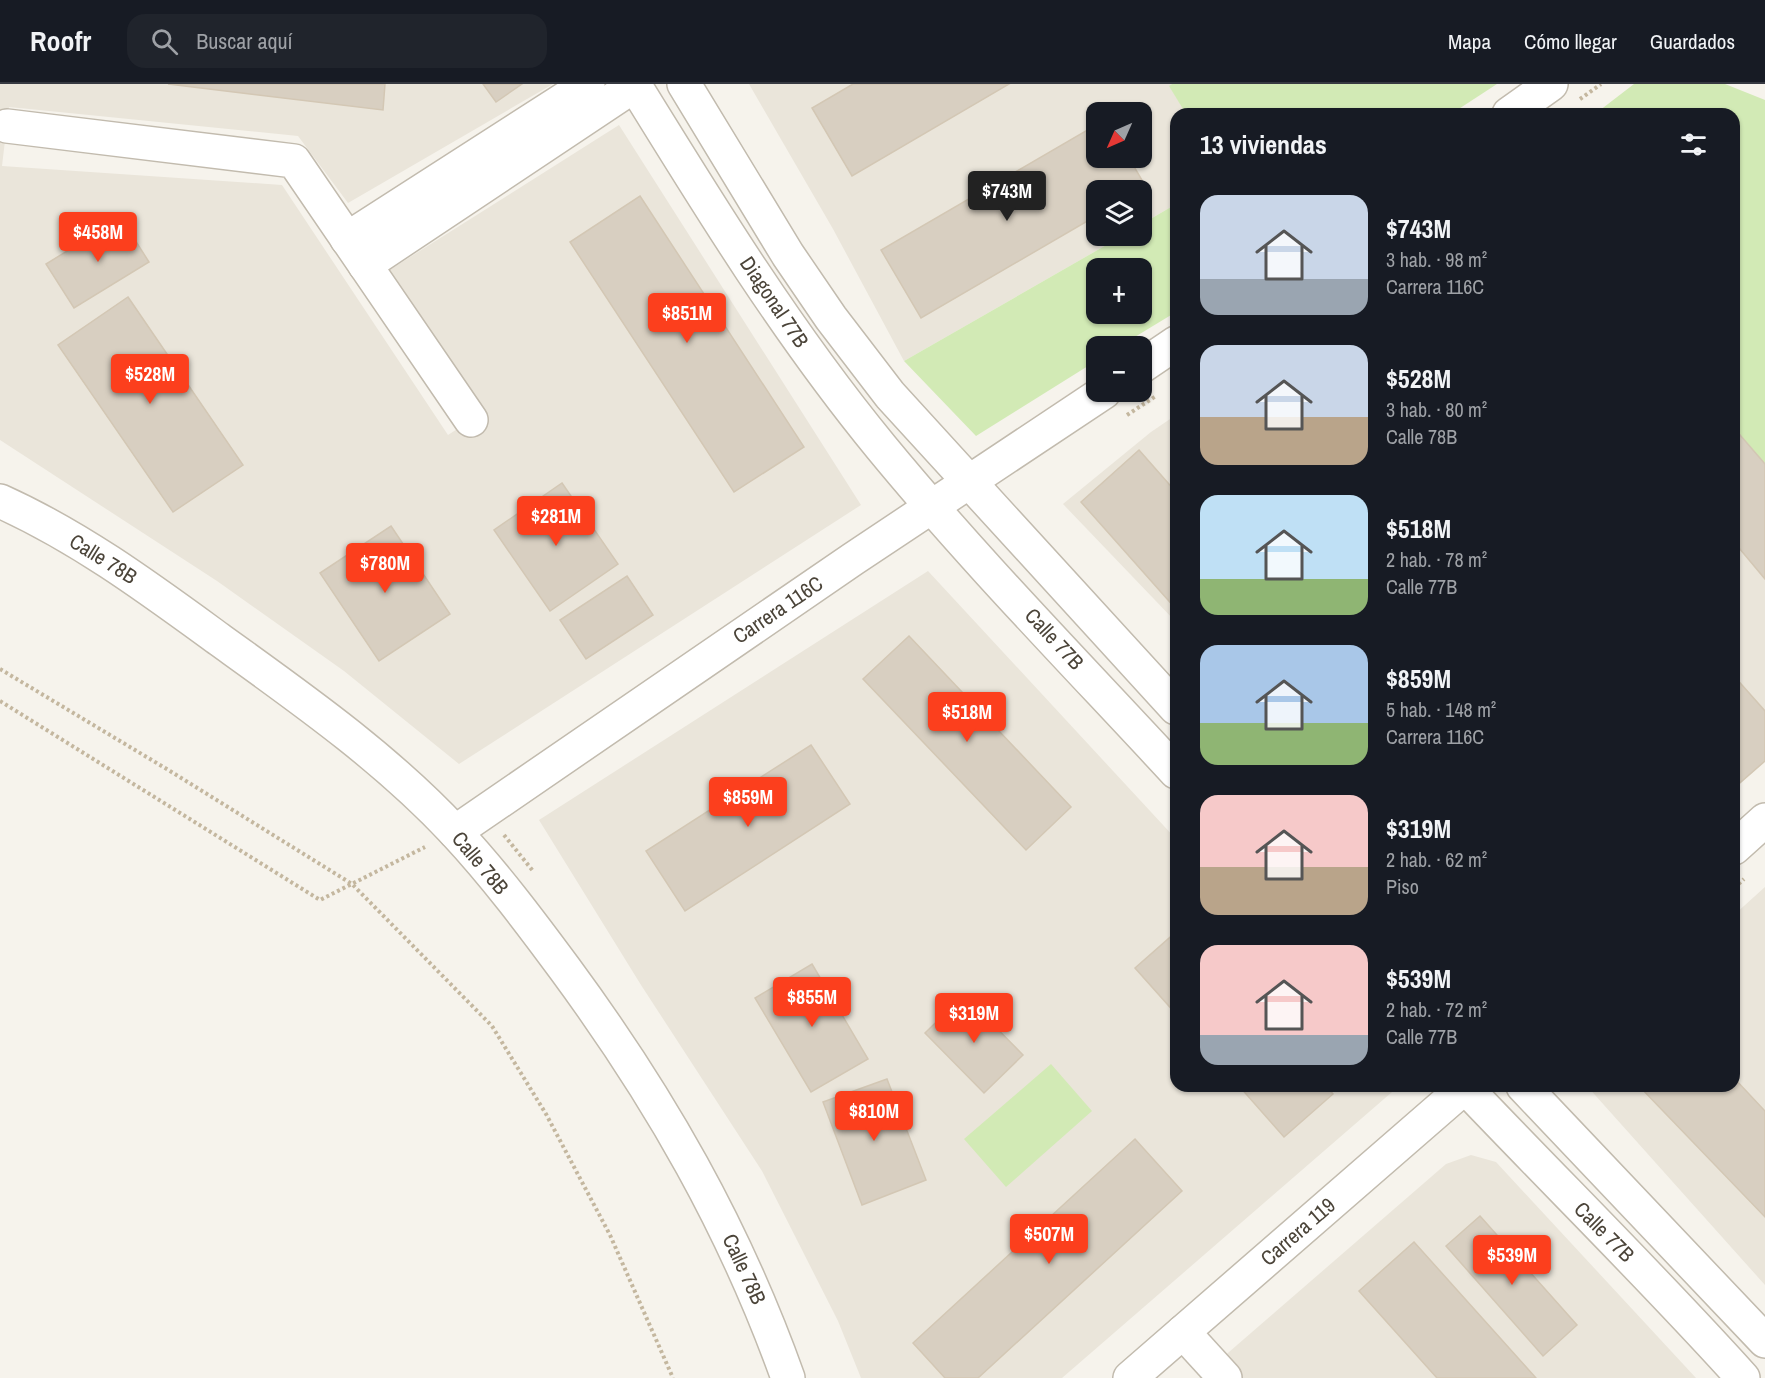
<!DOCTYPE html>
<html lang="es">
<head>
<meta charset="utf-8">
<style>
	body { margin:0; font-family:"Archivo Narrow",sans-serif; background:#20242c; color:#f1f3f6; height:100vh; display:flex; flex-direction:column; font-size:22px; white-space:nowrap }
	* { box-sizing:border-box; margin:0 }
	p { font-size:20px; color:#9ea1a6 }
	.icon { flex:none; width:33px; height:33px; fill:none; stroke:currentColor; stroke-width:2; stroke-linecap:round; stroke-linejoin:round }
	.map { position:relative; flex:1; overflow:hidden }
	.side { position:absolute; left:1170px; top:24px; width:570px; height:984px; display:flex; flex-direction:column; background:#171b24; border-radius:18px; box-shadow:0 2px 4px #0004 }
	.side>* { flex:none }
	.needle { width:39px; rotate:225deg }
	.fabs { position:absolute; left:1086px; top:18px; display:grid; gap:12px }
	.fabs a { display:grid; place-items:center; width:66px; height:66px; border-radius:12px; background:#171b24; box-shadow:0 2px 4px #0004; font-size:30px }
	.price { position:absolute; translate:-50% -51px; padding:0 14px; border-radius:6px; background:#fc3f1d; color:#fff; font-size:20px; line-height:39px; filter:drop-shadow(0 2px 3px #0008) }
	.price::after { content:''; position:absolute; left:50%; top:36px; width:18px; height:14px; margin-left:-9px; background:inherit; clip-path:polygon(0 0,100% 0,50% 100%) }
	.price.active { background:#222; color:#fff }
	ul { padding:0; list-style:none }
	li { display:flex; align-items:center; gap:18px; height:150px; padding:0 30px }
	li span { display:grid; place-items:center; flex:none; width:168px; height:120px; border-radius:18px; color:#555 }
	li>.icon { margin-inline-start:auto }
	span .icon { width:72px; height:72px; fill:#fffc; stroke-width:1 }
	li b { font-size:26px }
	h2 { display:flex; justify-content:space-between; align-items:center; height:72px; padding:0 30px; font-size:26px }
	header { display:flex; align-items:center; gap:36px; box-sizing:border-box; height:84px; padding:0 30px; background:#171b24; border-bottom:2px solid #363941 }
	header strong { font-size:28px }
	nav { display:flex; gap:33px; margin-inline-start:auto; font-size:21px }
	.search { width:420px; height:54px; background:#20242c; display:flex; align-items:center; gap:15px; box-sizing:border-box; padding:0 21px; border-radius:18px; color:#9ea1a6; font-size:22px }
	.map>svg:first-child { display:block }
	.residential { fill:#eae5da; fill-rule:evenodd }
	.green { fill:#d2eab5; fill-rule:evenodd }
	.building { fill:#d8cfc1; stroke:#d3c7b4; stroke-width:1.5 }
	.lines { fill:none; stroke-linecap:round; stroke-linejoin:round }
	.minor-casing { stroke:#c2bbae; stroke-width:36 }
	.path { stroke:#c4b79f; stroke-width:4; stroke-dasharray:3 3; stroke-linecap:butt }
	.minor { stroke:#fff; stroke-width:33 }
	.labels { text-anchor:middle; stroke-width:4.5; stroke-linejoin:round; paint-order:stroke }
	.street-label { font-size:21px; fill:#4b4439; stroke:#fff }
</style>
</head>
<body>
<header>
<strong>Roofr</strong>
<div class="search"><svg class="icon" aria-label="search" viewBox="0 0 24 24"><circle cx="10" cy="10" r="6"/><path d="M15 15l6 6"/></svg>Buscar aquí</div>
<nav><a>Mapa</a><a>Cómo llegar</a><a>Guardados</a></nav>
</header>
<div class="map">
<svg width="1765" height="1294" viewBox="0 0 1765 1294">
	<rect width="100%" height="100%" fill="#f6f3ec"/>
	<g class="residential">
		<path d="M0,0H553L348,119L298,52L9,23L2,82L282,101L448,351L471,336L388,187L619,41L861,421L459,680L344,587L217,497L0,356Z"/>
		<path d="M749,0H1172L1170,2L1186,30H1176V120L1142,140V106H1096V152H1122L904,277L833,145ZM1096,28H1142V74H1096Z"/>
		<path d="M1176,331V538L1063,420L1151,348Z"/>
		<path d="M1734,362L1765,396V670L1734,696Z"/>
		<path d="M928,487L1176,755V1002H1399L1062,1294H861L838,1237L762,1087L641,901L539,736Z"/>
		<path d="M1765,803V1201L1587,1002H1734V831Z"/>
		<path d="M1471,1071L1496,1078L1696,1294H1199L1446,1080Z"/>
	</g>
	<g class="green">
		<path d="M1172,0H1497L1451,30H1186L1169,2Z"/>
		<path d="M1634,0H1725L1765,16V396L1734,362V30H1595Z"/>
		<path d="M1176,120V228L1120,262H1096V277L976,352L904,277L1122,152H1142V140ZM1096,184H1142V230H1096Z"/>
		<path d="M1051,980L1092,1027L1006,1103L964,1055Z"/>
	</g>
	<g class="building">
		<path d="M168,0H385L383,26Z"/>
		<path d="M483,0H522L496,18Z"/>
		<path d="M853,0H1009L852,92L812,24Z"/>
		<path d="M1096,41V74H1129L1146,103L1141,106H1096V132L921,234L881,166Z"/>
		<path d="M640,112L804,363L734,408L570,158Z"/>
		<path d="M121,134L149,178L74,224L46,180Z"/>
		<path d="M128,213L243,381L173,428L58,261Z"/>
		<path d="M1734,344L1765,380V495L1734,458Z"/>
		<path d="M1139,366L1176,408V525L1081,418Z"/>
		<path d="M562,399L618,480L550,527L494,446Z"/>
		<path d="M391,442L450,530L379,577L320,489Z"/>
		<path d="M627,492L653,531L586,575L560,536Z"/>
		<path d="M909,552L1071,723L1026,766L863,595Z"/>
		<path d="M1734,592L1765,627V677L1734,704Z"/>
		<path d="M811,661L850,720L685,827L646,767Z"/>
		<path d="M1176,848V930L1135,884Z"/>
		<path d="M812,880L868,975L811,1008L755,914Z"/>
		<path d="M964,911L1023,971L984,1009L925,949Z"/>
		<path d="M1734,994L1765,1027V1133L1639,1002H1734Z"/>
		<path d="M887,995L926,1096L862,1121L823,1018Z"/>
		<path d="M1239,1002H1326L1333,1010L1284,1053Z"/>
		<path d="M1135,1055L1182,1107L978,1294H945L913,1259Z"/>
		<path d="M1480,1132L1577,1241L1543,1272L1446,1162Z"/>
		<path d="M1414,1158L1536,1294H1437L1359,1207Z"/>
	</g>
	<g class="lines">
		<defs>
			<g id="minor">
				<path d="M634,0C711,125 788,250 881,363C974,476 1077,581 1176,688"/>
				<path d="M684,0L788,171L831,234L890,311L1176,624"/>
				<path d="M1509,30L1551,0"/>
				<path d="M7,42L294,77L471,336"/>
				<path d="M347,155L588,0"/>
				<path d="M365,181L635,1"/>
				<path d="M1142,282L1176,259"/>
				<path d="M0,417C80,453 150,505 220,556C302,615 386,674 455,748C495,791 531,839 565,885C660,1014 734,1143 788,1294"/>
				<path d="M455,748L853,475L1104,308"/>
				<path d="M1734,764L1765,736"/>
				<path d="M1464,1002C1557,1100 1653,1194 1743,1294"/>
				<path d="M1523,1002L1765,1257"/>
				<path d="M1183,1248L1225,1294"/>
				<path d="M1130,1294L1466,1002"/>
			</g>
		</defs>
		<use href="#minor" class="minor-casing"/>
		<g class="path">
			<path d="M1580,15L1601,0"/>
			<path d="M1127,331L1156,312"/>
			<path d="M0,585L170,687L352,800L492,942L546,1030L610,1151L673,1294"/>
			<path d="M0,617L320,816L425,763"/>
			<path d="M504,751L533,787"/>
			<path d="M1734,804L1744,795"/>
		</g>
		<use href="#minor" class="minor"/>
	</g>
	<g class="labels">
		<g class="street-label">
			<text transform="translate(774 218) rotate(56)" y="7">Diagonal 77B</text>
			<text transform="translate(103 475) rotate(32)" y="7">Calle 78B</text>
			<text transform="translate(778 526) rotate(-34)" y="7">Carrera 116C</text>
			<text transform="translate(1054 555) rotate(47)" y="7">Calle 77B</text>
			<text transform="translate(480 779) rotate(50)" y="7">Calle 78B</text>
			<text transform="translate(1298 1148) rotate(-41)" y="7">Carrera 119</text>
			<text transform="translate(1604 1148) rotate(45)" y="7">Calle 77B</text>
			<text transform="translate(744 1185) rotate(65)" y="7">Calle 78B</text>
		</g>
	</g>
</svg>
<div class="fabs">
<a><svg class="needle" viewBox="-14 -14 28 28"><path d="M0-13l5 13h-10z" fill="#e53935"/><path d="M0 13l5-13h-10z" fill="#9ea1a6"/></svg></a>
<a><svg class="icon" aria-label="layers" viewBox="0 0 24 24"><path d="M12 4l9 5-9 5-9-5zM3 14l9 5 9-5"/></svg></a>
<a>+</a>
<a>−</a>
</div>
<b class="price active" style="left:1007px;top:138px">$743M</b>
<b class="price" style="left:98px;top:179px">$458M</b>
<b class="price" style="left:687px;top:260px">$851M</b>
<b class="price" style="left:150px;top:321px">$528M</b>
<b class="price" style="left:556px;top:463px">$281M</b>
<b class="price" style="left:385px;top:510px">$780M</b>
<b class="price" style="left:967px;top:659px">$518M</b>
<b class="price" style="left:748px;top:744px">$859M</b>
<b class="price" style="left:812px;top:944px">$855M</b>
<b class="price" style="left:974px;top:960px">$319M</b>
<b class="price" style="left:874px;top:1058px">$810M</b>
<b class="price" style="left:1049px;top:1181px">$507M</b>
<b class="price" style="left:1512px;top:1202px">$539M</b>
<section class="side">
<h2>13 viviendas<svg class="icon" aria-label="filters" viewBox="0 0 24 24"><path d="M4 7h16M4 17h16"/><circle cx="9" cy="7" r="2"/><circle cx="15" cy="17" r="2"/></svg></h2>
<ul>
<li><span style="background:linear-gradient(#c9d6e8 70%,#9aa5b1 0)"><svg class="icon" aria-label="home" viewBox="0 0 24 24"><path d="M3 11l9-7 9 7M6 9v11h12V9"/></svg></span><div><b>$743M</b><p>3 hab. · 98 m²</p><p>Carrera 116C</p></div></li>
<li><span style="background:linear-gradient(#c9d6e8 60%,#b9a48a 0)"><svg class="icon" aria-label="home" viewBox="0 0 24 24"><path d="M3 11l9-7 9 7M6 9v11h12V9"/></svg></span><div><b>$528M</b><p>3 hab. · 80 m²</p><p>Calle 78B</p></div></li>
<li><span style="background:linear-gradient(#bfe0f5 70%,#8fb573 0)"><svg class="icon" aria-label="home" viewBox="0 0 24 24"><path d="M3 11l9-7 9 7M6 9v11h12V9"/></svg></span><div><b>$518M</b><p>2 hab. · 78 m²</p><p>Calle 77B</p></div></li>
<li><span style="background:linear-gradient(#a9c7e8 65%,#8fb573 0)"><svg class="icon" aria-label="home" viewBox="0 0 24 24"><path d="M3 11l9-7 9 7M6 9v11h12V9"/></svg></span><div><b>$859M</b><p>5 hab. · 148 m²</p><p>Carrera 116C</p></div></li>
<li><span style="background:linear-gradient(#f6c9c9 60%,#b9a48a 0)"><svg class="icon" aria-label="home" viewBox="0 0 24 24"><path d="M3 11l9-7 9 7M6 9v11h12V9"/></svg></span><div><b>$319M</b><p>2 hab. · 62 m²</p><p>Piso</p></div></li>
<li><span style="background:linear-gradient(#f6c9c9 75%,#9aa5b1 0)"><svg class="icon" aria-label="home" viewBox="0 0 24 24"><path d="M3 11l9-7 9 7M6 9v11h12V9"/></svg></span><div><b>$539M</b><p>2 hab. · 72 m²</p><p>Calle 77B</p></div></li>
</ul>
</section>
</div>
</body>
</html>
